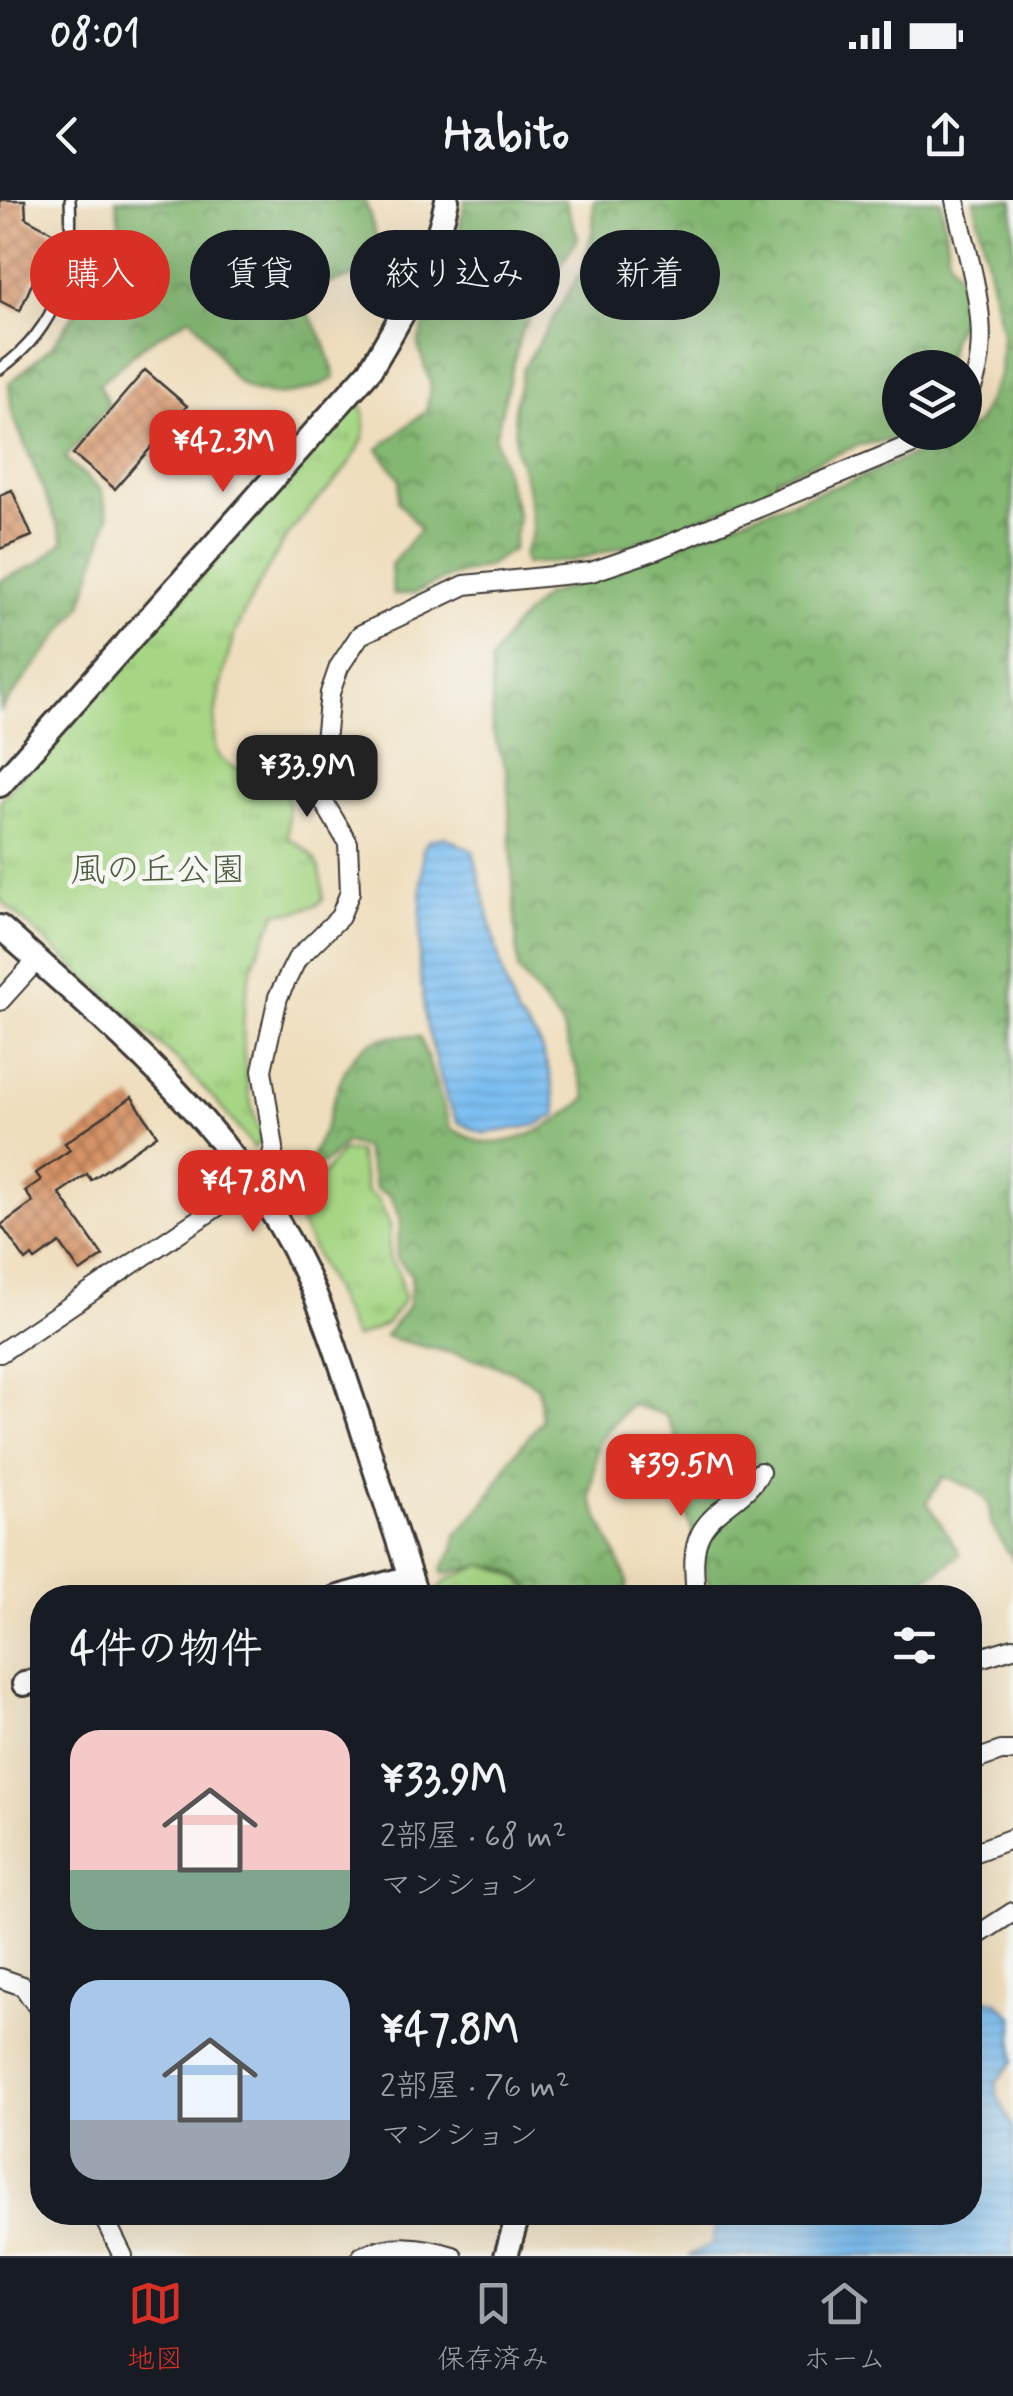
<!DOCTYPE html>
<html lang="ja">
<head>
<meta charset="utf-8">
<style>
	body { margin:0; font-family:Mynerve,"Klee One",sans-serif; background:#20242c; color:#f1f3f6; height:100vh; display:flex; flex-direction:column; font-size:38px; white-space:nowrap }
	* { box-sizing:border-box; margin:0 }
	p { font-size:32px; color:#9ea1a6 }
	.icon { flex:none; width:55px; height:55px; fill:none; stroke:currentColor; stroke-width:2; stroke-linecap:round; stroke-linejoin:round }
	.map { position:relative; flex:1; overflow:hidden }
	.panel { position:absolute; left:30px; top:1385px; width:952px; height:640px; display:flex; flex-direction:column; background:#171b24; border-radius:40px; box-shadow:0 10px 40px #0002 }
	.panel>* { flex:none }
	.top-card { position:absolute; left:30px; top:30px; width:955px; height:90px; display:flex; gap:20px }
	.tools { position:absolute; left:882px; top:150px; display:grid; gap:20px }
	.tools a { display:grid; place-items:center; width:100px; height:100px; border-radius:50%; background:#171b24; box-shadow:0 10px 40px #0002; font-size:50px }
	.price { position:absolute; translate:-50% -85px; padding:0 22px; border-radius:20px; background:#d93025; color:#fff; font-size:32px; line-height:65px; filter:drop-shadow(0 2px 5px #0008) }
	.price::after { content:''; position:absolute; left:50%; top:60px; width:30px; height:22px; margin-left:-15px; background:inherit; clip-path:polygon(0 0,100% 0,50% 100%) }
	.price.current { background:#222; color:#fff }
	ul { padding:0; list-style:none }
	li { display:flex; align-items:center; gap:30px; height:250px; padding:0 40px }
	li span { display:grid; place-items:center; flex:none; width:280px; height:200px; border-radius:30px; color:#555 }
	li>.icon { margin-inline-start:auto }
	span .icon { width:120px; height:120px; fill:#fffc; stroke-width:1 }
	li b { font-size:42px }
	h2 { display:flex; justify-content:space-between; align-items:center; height:120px; padding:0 40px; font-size:42px }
	.tag { padding:0 35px; border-radius:45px; background:#171b24; box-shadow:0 10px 40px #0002; font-size:35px; line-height:90px }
	.tag.current { background:#d93025; color:#fff }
	.status { display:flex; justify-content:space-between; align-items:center; height:70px; padding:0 50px; background:#171b24; direction:ltr }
	.status svg { height:28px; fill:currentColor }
	header { display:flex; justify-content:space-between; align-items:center; height:130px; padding:0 40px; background:#171b24; font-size:45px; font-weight:700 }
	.tab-bar { display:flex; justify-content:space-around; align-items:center; height:140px; border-top:2px solid #363941; background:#171b24; font-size:28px; color:#9ea1a6 }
	.tab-bar a { display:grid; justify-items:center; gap:5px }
	.tab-bar .current { color:#d93025 }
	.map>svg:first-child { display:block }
	.forest { fill:url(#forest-crowns); stroke:#506a47; stroke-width:2.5 }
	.park { fill:url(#park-tufts); stroke:#617950; stroke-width:2.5 }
	.water { fill:url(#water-rules); stroke:#4c6d86; stroke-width:2.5 }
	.building { fill:url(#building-cross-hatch) }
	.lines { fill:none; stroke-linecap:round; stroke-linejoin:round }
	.service-casing { stroke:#3c3934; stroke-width:14 }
	.minor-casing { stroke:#3c3934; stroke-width:22 }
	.tertiary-casing { stroke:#3c3934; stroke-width:28 }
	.service { stroke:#fff; stroke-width:9 }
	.minor { stroke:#fff; stroke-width:18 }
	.tertiary { stroke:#fff; stroke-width:22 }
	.labels { text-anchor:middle; stroke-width:9; stroke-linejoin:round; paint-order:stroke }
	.park-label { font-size:35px; fill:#4c5d40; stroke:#f6f6f2 }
</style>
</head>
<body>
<div class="status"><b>08:01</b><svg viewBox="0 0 49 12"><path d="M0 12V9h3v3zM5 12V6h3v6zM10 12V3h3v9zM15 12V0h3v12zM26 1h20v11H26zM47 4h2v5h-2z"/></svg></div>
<header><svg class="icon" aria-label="back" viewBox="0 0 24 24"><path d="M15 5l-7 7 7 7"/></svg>Habito<svg class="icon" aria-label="share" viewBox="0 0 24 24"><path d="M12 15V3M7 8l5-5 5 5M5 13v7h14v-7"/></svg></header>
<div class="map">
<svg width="1013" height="2056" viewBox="0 0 1013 2056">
	<defs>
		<pattern id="forest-crowns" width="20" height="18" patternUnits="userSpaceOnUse" patternTransform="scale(2.5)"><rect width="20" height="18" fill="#84b772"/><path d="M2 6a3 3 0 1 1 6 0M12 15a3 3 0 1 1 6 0" fill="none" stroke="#6b945d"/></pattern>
		<pattern id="park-tufts" width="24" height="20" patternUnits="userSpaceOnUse" patternTransform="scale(2.5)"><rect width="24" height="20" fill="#a6d684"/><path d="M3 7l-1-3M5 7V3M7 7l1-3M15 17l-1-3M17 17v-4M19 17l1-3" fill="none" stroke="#8eb771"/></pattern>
		<pattern id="water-rules" width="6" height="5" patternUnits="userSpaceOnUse" patternTransform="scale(2.5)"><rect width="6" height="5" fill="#7bbef1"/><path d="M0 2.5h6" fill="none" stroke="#6aa3ce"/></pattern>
		<pattern id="building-cross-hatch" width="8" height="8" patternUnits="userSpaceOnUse" patternTransform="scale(2.5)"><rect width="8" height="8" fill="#d69366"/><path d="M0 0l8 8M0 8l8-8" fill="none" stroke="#ad7753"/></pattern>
	</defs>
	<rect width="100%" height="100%" fill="#f6f6f2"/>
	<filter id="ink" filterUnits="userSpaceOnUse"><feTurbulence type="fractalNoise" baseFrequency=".01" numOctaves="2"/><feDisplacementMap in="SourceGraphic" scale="20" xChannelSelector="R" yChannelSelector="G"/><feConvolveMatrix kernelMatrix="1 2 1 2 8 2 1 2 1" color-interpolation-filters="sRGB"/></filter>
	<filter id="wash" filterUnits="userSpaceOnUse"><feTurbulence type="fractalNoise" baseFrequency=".0048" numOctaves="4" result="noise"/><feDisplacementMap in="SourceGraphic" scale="40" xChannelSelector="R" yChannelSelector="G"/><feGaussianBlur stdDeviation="2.25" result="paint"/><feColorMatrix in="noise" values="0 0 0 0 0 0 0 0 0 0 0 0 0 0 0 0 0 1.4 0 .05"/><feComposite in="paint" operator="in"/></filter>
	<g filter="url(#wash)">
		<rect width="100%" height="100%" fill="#efdebd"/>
		<g class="forest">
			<path d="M116,0H364C373,17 371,32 383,47C376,58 366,70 355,76C335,86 311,80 298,101C318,123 328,149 335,178C302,196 252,207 227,169C214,149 208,136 190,117L144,145L99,184L109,205L65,258L101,290L109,317L82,406L0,511V381L39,363L64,341L12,213L9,184L52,146L122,46Z"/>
			<path d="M465,0H565L578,37L521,133L495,238L518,317L513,349L488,366L449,377L415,393L393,395L391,365L420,329L398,301L400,279L378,249L426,211L431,186L418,145L432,96L454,56Z"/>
			<path d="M594,0H941L949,58L959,77L965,112L951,140L945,167L900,168V232L905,233L893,240L859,245L776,278L774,289L648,340L572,361L525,364L523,355L533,332L527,286L516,251L514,209L523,169L583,68L593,29Z"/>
			<path d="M974,0H1013V1360L991,1324L989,1303L974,1288L943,1277L927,1302L960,1354L939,1371L887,1398L710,1397L705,1368L686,1313L684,1254L667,1215L630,1204L598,1243L590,1298L627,1379V1397H536C510,1356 484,1364 444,1374L442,1369L454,1350L456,1335L485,1302L512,1257L542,1220L538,1187C496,1155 435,1153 385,1136L409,1105L412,1076L396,1057L401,1020L391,996L376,989L364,948L345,943L327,961L304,974C310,954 320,942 326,925C343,870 351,828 420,837L451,929C462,933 477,943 488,943C528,942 558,922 587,898L561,824L518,770L507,571L493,533L491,461L511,429L544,396L766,310L857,279L965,232L977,223L1000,173L1002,134Z"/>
		</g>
		<g class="park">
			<path d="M358,200C367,211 367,230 361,243C344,280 312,301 289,334C275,354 242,413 234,436C227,459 204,537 219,556C235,577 260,570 283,567L288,603V638C318,655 322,665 323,699L317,705L294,712H277C270,729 260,745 254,762C236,815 242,889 262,939L254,948L216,901L176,859L0,700V601Z"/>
			<path d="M342,951L358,952L367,992L378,999L390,1025L389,1059L399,1073L404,1100L386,1124L355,1138L289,998L313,987Z"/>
			<path d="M483,1365C506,1369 522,1378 535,1397H438L436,1392L448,1379Z"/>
		</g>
		<g class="water">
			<path d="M445,637L473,651L504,779L517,815L538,840L550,873L557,914L537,925L484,934L458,922L447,901L426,824L419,764L423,648L429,640Z"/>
			<path d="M970,1797L996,1801L1013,1816V1861L996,1883L998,1897L1013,1927V2056H688L712,2044L719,2013L970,2012Z"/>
		</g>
		<g id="blocks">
			<g class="building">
				<path d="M0,0H25L26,18L54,33L20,111L0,101Z"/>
				<path d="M145,170L187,206L115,289L73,254Z"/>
				<path d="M12,290L32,336L0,349V295Z"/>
				<path d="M132,897L157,935L91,980L87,974L59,993L103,1056L80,1072L60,1043L35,1060L32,1056L26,1061L1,1025L33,1002L25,991L41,980L36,973L70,950L65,943Z"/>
			</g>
		</g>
	</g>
	<g filter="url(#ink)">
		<use href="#blocks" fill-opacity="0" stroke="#3c3934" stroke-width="2.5"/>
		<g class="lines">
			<defs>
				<path id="service" d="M0,169C59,127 74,69 70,0"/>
				<g id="minor">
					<path d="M955,0C968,63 1000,142 965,202"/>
					<path d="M0,801L37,760"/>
					<path d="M0,1153L251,984L270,961L274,948L262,870L278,797L297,759L340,717L350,692L348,643L325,604L321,579L330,493L339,467L360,435L465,385L591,372L653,351L913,244L932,232"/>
					<path d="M696,1398C695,1378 691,1353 700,1335C712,1309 747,1298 760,1272"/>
					<path d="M970,1461L1013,1448"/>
					<path d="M970,1562L1001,1551H1013"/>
					<path d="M970,1654L1013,1638"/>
					<path d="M970,1740L1013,1712"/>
					<path d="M0,1778L23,1786L42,1813"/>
					<path d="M101,2012L123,2056"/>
					<path d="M362,2056C393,2043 421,2046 453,2056"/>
				</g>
				<g id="tertiary">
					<path d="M0,585L370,170C403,114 434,64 447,0"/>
					<path d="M0,727C113,827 235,929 302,1066C326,1114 341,1166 358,1216C377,1277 397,1337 417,1398"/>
					<path d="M335,1398L410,1377"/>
					<path d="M24,1484L42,1479"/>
					<path d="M506,2056L519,2012"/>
				</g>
			</defs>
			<use href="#service" class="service-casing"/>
			<use href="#minor" class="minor-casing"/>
			<use href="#tertiary" class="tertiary-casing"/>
			<use href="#service" class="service"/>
			<use href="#minor" class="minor"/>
			<use href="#tertiary" class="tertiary"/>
		</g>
	</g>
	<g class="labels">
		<g class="park-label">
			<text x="158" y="681">風の丘公園</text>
		</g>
	</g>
</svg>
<div class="tools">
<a><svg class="icon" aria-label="layers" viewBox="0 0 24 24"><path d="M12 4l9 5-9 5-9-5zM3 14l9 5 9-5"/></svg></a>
</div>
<b class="price" style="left:223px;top:295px">¥42.3M</b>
<b class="price current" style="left:307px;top:620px">¥33.9M</b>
<b class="price" style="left:253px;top:1035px">¥47.8M</b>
<b class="price" style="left:681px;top:1319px">¥39.5M</b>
<div class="top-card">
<a class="tag current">購入</a>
<a class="tag">賃貸</a>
<a class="tag">絞り込み</a>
<a class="tag">新着</a>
</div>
<section class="panel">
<h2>4件の物件<svg class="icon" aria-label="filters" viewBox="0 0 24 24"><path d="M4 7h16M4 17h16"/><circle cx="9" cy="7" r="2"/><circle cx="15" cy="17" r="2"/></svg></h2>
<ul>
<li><span style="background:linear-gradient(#f6c9c9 70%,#7fa58c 0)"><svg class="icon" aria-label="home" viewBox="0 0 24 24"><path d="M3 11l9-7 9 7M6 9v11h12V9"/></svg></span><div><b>¥33.9M</b><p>2部屋 · 68 m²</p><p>マンション</p></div></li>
<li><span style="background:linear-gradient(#a9c7e8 70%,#9aa5b1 0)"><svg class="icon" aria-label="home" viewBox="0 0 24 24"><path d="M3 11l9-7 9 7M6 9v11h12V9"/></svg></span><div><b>¥47.8M</b><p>2部屋 · 76 m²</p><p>マンション</p></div></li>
</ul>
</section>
</div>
<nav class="tab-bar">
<a class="current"><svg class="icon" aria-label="map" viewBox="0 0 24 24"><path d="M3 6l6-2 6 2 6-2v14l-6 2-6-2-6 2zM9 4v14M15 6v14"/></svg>地図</a>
<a><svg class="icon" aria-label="saved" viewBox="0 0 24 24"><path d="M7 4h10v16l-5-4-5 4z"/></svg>保存済み</a>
<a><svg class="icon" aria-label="home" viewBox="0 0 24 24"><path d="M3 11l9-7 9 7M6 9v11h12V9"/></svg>ホーム</a>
</nav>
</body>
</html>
